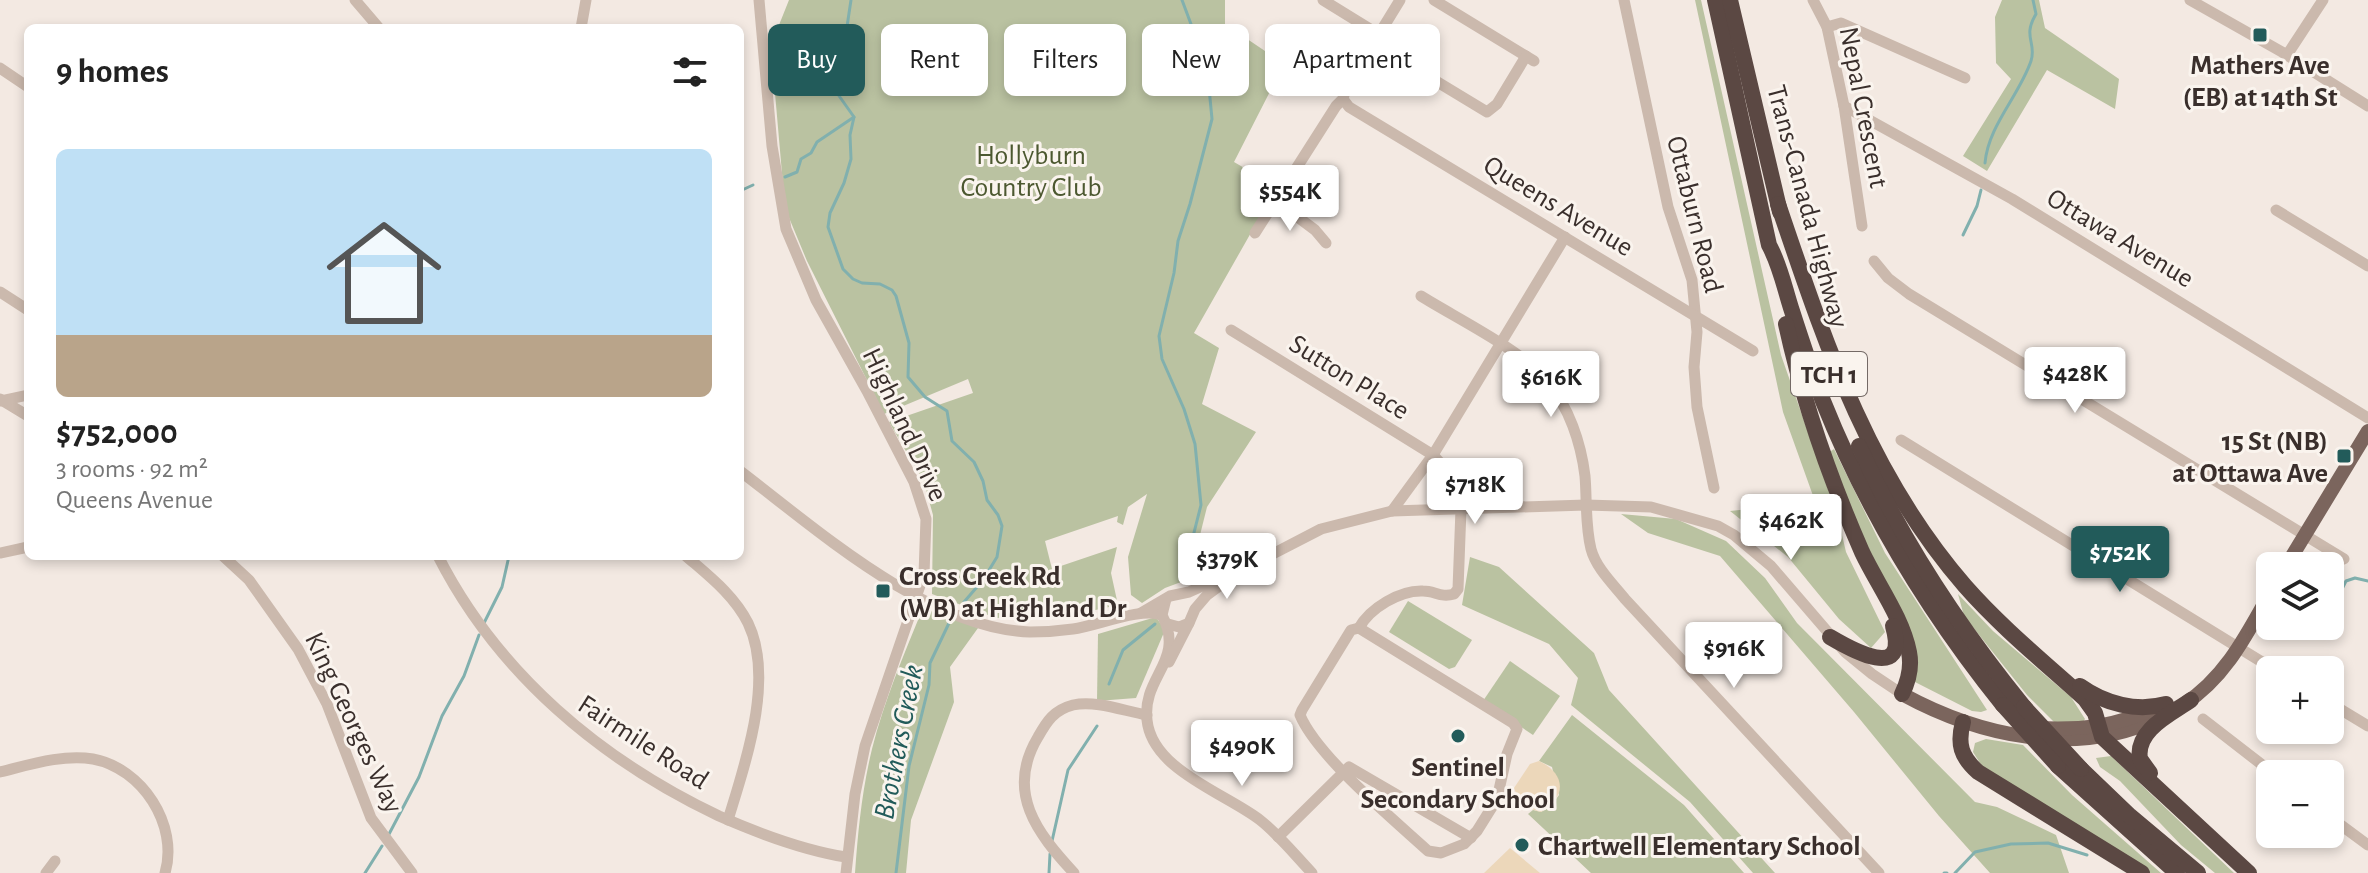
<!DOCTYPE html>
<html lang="en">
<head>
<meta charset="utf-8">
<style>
	body { margin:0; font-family:"Alegreya Sans",sans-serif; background:#f2f2f2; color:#222; height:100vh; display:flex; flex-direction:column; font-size:30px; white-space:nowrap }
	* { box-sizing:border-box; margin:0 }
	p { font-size:26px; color:#767676 }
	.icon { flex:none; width:44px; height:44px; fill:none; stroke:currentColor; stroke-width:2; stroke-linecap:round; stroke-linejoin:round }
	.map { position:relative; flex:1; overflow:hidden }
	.side { position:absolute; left:24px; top:24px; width:720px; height:536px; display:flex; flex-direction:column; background:#fff; border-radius:12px; box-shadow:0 4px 12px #0003 }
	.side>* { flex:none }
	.hud { position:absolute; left:768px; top:24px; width:760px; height:72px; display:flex; gap:16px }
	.controls { position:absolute; left:2256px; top:552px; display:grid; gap:16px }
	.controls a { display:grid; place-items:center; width:88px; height:88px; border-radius:12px; background:#fff; box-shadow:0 4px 12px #0003; font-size:40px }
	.price { position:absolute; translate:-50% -68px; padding:0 18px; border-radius:8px; background:#fff; color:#222; font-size:26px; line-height:52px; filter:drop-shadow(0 2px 4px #0008) }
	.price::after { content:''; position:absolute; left:50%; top:48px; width:24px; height:18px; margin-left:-12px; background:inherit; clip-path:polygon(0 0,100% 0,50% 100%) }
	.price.on { background:#225b5a; color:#fff }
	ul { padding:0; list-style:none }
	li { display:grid; align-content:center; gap:16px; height:424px; padding:0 32px }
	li+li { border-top:2px solid #e0e0e0 }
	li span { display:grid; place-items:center; height:248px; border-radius:12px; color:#555 }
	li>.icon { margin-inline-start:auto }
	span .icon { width:144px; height:144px; fill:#fffc; stroke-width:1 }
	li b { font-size:34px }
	h2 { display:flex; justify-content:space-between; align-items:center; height:96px; padding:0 32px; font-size:34px }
	.chip { padding:0 28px; border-radius:12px; background:#fff; box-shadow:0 4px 12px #0003; font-size:28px; line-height:72px }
	.chip.on { background:#225b5a; color:#fff }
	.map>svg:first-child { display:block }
	.green { fill:#bac2a1 }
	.sand { fill:#ecd7ba }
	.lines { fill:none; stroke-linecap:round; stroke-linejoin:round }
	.stream { stroke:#81b0ae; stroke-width:3 }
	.minor { stroke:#cbb9ad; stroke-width:11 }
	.major { stroke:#7b655d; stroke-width:14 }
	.highway { stroke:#5b4843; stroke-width:16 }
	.highway-bridge { stroke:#5b4843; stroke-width:16 }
	.poi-dot { fill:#225b5a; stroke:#faf4ee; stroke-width:3 }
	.labels { text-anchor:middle; stroke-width:6; stroke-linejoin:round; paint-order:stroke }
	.shield { fill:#faf4ee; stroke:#746a66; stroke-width:2 }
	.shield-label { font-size:26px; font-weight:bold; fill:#3a2f2c }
	.poi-label { font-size:28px; font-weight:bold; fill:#3a2f2c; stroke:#faf4ee }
	.street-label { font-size:28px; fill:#3a2f2c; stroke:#faf4ee }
	.park-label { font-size:28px; fill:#4c5830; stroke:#faf4ee }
	.water-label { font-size:30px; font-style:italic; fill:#225b5a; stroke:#faf4ee }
</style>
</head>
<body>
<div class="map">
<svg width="2368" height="873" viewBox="0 0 2368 873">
	<rect width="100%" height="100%" fill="#f3e9e2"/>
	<g class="green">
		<path d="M789,0H1225V24L1284,64L1234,162L1277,187L1194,333L1219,348L1202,404L1256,432L1207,507L1189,579L1165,588L1142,603L1131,595L1128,557L1147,494L1128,507L1123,525L1117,522L1118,516L1045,541L1052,569L1117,547L1111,573L1118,605L1082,613L996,618L932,594L933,515L924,482L889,422L973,393L968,379L884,414L807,261L785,208L775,93L777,30Z"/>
		<path d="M1695,0H1701L1781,355L1838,518L1846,552L1885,632L1871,648L1839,619L1788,557L1730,511L1778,506L1821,518L1783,412Z"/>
		<path d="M2002,0H2039L2045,28L2119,79L2115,109L2047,70L1987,171L1963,156L2011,79L1996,63L1995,17Z"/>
		<path d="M1834,449L1885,553L1987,710L1981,712L1972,711L1913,681L1864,543L1828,453Z"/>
		<path d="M1621,514L1676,519L1726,541L1765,578L1797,623L1975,802L1997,807L2056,835L2069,873H1990L1939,816L1854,712L1720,556L1648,533Z"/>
		<path d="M1470,557L1499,567L1594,653L1609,690L1775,873H1753L1690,802L1571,705L1578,678L1549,644L1462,605Z"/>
		<path d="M1958,594L1993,631L2071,697L2085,719L2083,722L2055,723L2027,695L1964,616Z"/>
		<path d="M1408,601L1472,640L1455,667L1449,669L1389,632Z"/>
		<path d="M923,608L978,628L950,667L954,702L911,820L906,873H855C858,831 862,790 872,749C884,701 904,654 923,608Z"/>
		<path d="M1156,617L1165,630L1136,698L1097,701L1098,634Z"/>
		<path d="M1510,661L1560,696L1533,735L1483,701Z"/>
		<path d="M1572,715L1684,805L1744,873H1591L1528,814L1533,810L1541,812L1550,807L1559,795L1552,767L1539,761Z"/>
		<path d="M1986,739L2023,745L2072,795L2161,873H2150L1987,774L1973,752L1975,743Z"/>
		<path d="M2111,756L2234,873H2215L2181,845L2120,781L2100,767L2096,758Z"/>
	</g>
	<g class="sand">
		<path d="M1539,761C1566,774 1567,797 1541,812C1528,809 1518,801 1514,788L1530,764Z"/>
		<path d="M1510,848L1540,873H1484Z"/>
	</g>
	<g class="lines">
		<g class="stream">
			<path d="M851,0L837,93L854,117L850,135L851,159L844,183L830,213L828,227L843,269L853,279L862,283L880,284L892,290L896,296L909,343L908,377L925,397L947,411L952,441L974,462L983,481L987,500L998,515L1002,526L997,557L983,580L964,602"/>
			<path d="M1182,0L1207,67L1212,119L1190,204L1178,241L1174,273L1159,336L1162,359L1184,409L1195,444L1197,464L1201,505L1183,576"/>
			<path d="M1985,163C1988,126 2019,96 2031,61C2037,43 2022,37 2036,14L2033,0"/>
			<path d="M785,177L797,172L801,159L811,153L817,142L854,117"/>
			<path d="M740,191L753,185"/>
			<path d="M1963,235L1977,206L1981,190"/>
			<path d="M2330,595L2342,589L2346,581L2355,578L2368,581"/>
			<path d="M484,623L502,587L509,556"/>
			<path d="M1109,684L1123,650L1155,624"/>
			<path d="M388,836L419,777L442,716L464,676L479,635"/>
			<path d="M1052,841L1068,770L1097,726"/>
			<path d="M365,873L382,846"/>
			<path d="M896,873L909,766L929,685L930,663L950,621"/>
			<path d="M1049,873L1050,854"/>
			<path d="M1944,873H1947"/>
			<path d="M1955,873L1975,852L2011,844L2048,843L2087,855"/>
		</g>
		<g class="minor">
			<path d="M355,0L379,28"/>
			<path d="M759,0L772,146L786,229L816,300L867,391L914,482L926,519L924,574L865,746L855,794L846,873"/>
			<path d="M1323,0L1378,34"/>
			<path d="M1434,0L1534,61"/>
			<path d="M1624,0L1668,207L1692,280L1697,332L1694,367L1697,407L1714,488"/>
			<path d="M1813,0L1827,27L1844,106L1862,226"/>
			<path d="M2190,0L2282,52L2368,106"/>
			<path d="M1827,27L1841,23L1965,78"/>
			<path d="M581,28L586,0"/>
			<path d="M1373,43L1487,112L1497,104L1526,56"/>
			<path d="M2287,55L2323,0"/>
			<path d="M0,68L28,87"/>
			<path d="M1343,99L1349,107L1753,351"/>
			<path d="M1844,106L2012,199L2368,418"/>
			<path d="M1275,200L1315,230L1326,243"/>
			<path d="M2276,210L2368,266"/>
			<path d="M1255,233L1336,106L1343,99L1346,88L1400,0"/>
			<path d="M1874,261L1888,278L1909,294L2344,559"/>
			<path d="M0,292L28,310"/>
			<path d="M1421,296C1456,318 1522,350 1547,381C1569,407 1581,443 1585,476C1587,500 1585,525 1591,549C1596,568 1613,584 1625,599L1879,873"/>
			<path d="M1231,330L1433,455L1474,500"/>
			<path d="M0,399L28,416"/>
			<path d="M1,401L28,395"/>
			<path d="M1901,440L2275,670"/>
			<path d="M740,471C819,531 927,628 1030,632C1044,632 1059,631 1073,629C1097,626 1140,607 1162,615"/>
			<path d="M1392,511L1433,455L1565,237"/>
			<path d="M0,553L28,547"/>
			<path d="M223,556L249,580L298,649L327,704L371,818L412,873"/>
			<path d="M438,556C498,674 601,760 719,816C760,834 802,850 846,857"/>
			<path d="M686,556C709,576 734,595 748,623C775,679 745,764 728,820"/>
			<path d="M1166,599L1162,615C1186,661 1142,676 1147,720C1152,770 1225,793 1260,820C1279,835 1295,855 1312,873"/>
			<path d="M1141,613L1170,596L1189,592L1229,574"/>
			<path d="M1168,624L1179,627L1189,623L1195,609L1207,595L1238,572L1321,529L1392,511L1586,505L1651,507L1718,526L1734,535L1771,566L1845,652L1872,674L1902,694"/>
			<path d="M1359,628L1513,723L1517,729L1507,754L1497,799L1477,831L1464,844L1441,853L1428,851C1393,819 1317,756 1300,715L1302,710L1351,630Z"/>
			<path d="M1359,628C1370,608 1400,590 1423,591C1435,591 1441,598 1454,594L1458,589L1461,509"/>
			<path d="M1169,662L1189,623"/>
			<path d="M2330,703L2368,726"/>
			<path d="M2203,719L2274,774"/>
			<path d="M0,772C29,765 62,754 93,759C142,768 179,825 165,873"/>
			<path d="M2330,817L2368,845"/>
			<path d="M1278,837L1349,767L1471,838"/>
			<path d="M46,873L55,861"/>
			<path d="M1074,873C1037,833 1005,792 1038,737C1047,721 1054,710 1073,705C1096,700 1124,711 1147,715"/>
		</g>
		<g class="major">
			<path d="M2286,566L2368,431"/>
			<path d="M1902,694C1979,736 2075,758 2158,719"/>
			<path d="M2183,705C2225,678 2246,636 2270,593"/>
			<path d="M2037,728C2082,730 2114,727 2156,708"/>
		</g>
		<g class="highway">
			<path d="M1715,0L1769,245C1780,265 1784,286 1791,308C1801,339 1811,370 1823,401C1867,511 1929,613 2003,705"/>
			<path d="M1730,0L1780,212"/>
			<path d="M1778,204C1825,342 1867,473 1965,586C2001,627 2044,662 2085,699L2095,713L2102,737L2249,873"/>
			<path d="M1786,324C1803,402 1830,479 1862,552C1877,584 1902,617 1909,652C1912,667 1909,680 1902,694"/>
			<path d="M1859,446C1901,540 1959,627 2024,707"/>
			<path d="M1830,637C1852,650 1909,682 1893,626"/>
			<path d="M2080,686C2105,704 2137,712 2166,704"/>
			<path d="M1963,722C1957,744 1961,757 1978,772L2142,873"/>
			<path d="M2058,766L2177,873"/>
			<path d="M2081,769L2130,816L2198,873"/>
			<path d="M2150,773L2140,759C2135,730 2171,714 2191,700"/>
		</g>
		<g class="highway-bridge">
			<path d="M2003,705L2058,766"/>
			<path d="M2024,707L2081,769"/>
		</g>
	</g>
	<g class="poi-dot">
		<rect x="2252" y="27" width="16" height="16" rx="4"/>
		<rect x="2336" y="448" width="16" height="16" rx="4"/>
		<rect x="875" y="583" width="16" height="16" rx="4"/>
		<circle cx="1458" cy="736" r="8"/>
		<circle cx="1522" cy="845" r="8"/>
	</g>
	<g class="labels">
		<rect class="shield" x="1791" y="352" width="76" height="44" rx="6"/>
		<g class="shield-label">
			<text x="1829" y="383">TCH 1</text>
		</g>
		<g class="poi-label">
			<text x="2260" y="74">Mathers Ave<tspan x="2260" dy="32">(EB) at 14th St</tspan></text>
			<text x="2328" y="450" text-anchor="end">15 St (NB)<tspan x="2328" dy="32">at Ottawa Ave</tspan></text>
			<text x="899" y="585" text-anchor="start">Cross Creek Rd<tspan x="899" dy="32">(WB) at Highland Dr</tspan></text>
			<text x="1458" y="776">Sentinel<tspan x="1458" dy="32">Secondary School</tspan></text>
			<text x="1538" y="855" text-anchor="start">Chartwell Elementary School</text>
		</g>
		<g class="street-label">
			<text transform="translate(1865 107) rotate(79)" y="10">Nepal Crescent</text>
			<text transform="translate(1559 205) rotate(31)" y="10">Queens Avenue</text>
			<text transform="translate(1809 206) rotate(75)" y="10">Trans-Canada Highway</text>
			<text transform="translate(1696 214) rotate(76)" y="10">Ottaburn Road</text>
			<text transform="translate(2121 237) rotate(31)" y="10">Ottawa Avenue</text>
			<text transform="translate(1350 376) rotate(32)" y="10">Sutton Place</text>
			<text transform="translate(906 424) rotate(65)" y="10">Highland Drive</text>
			<text transform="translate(355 722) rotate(65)" y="10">King Georges Way</text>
			<text transform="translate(644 741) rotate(33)" y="10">Fairmile Road</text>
		</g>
		<g class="park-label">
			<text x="1031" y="164">Hollyburn<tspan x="1031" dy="32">Country Club</tspan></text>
		</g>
		<g class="water-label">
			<text transform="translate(898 742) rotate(-79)" y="10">Brothers Creek</text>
		</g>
	</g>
</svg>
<div class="controls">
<a><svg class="icon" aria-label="layers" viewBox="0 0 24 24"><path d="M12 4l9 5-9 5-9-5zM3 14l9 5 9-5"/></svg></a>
<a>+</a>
<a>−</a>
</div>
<b class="price" style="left:1290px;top:233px">$554K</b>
<b class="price" style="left:2075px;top:415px">$428K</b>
<b class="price" style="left:1551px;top:419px">$616K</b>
<b class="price" style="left:1475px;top:526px">$718K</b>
<b class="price" style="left:1791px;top:562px">$462K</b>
<b class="price on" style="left:2120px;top:594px">$752K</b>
<b class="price" style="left:1227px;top:601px">$379K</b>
<b class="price" style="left:1734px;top:690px">$916K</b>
<b class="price" style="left:1242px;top:788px">$490K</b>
<div class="hud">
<a class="chip on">Buy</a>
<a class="chip">Rent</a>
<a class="chip">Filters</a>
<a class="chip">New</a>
<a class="chip">Apartment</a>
</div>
<section class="side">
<h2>9 homes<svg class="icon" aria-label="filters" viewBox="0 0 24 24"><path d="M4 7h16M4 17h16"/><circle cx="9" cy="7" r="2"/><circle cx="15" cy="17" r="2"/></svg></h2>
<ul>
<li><span style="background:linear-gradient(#bfe0f5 75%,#b9a48a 0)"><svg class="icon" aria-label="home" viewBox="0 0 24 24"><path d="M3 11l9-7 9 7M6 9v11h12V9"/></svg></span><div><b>$752,000</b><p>3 rooms · 92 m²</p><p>Queens Avenue</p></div></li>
</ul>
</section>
</div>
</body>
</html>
